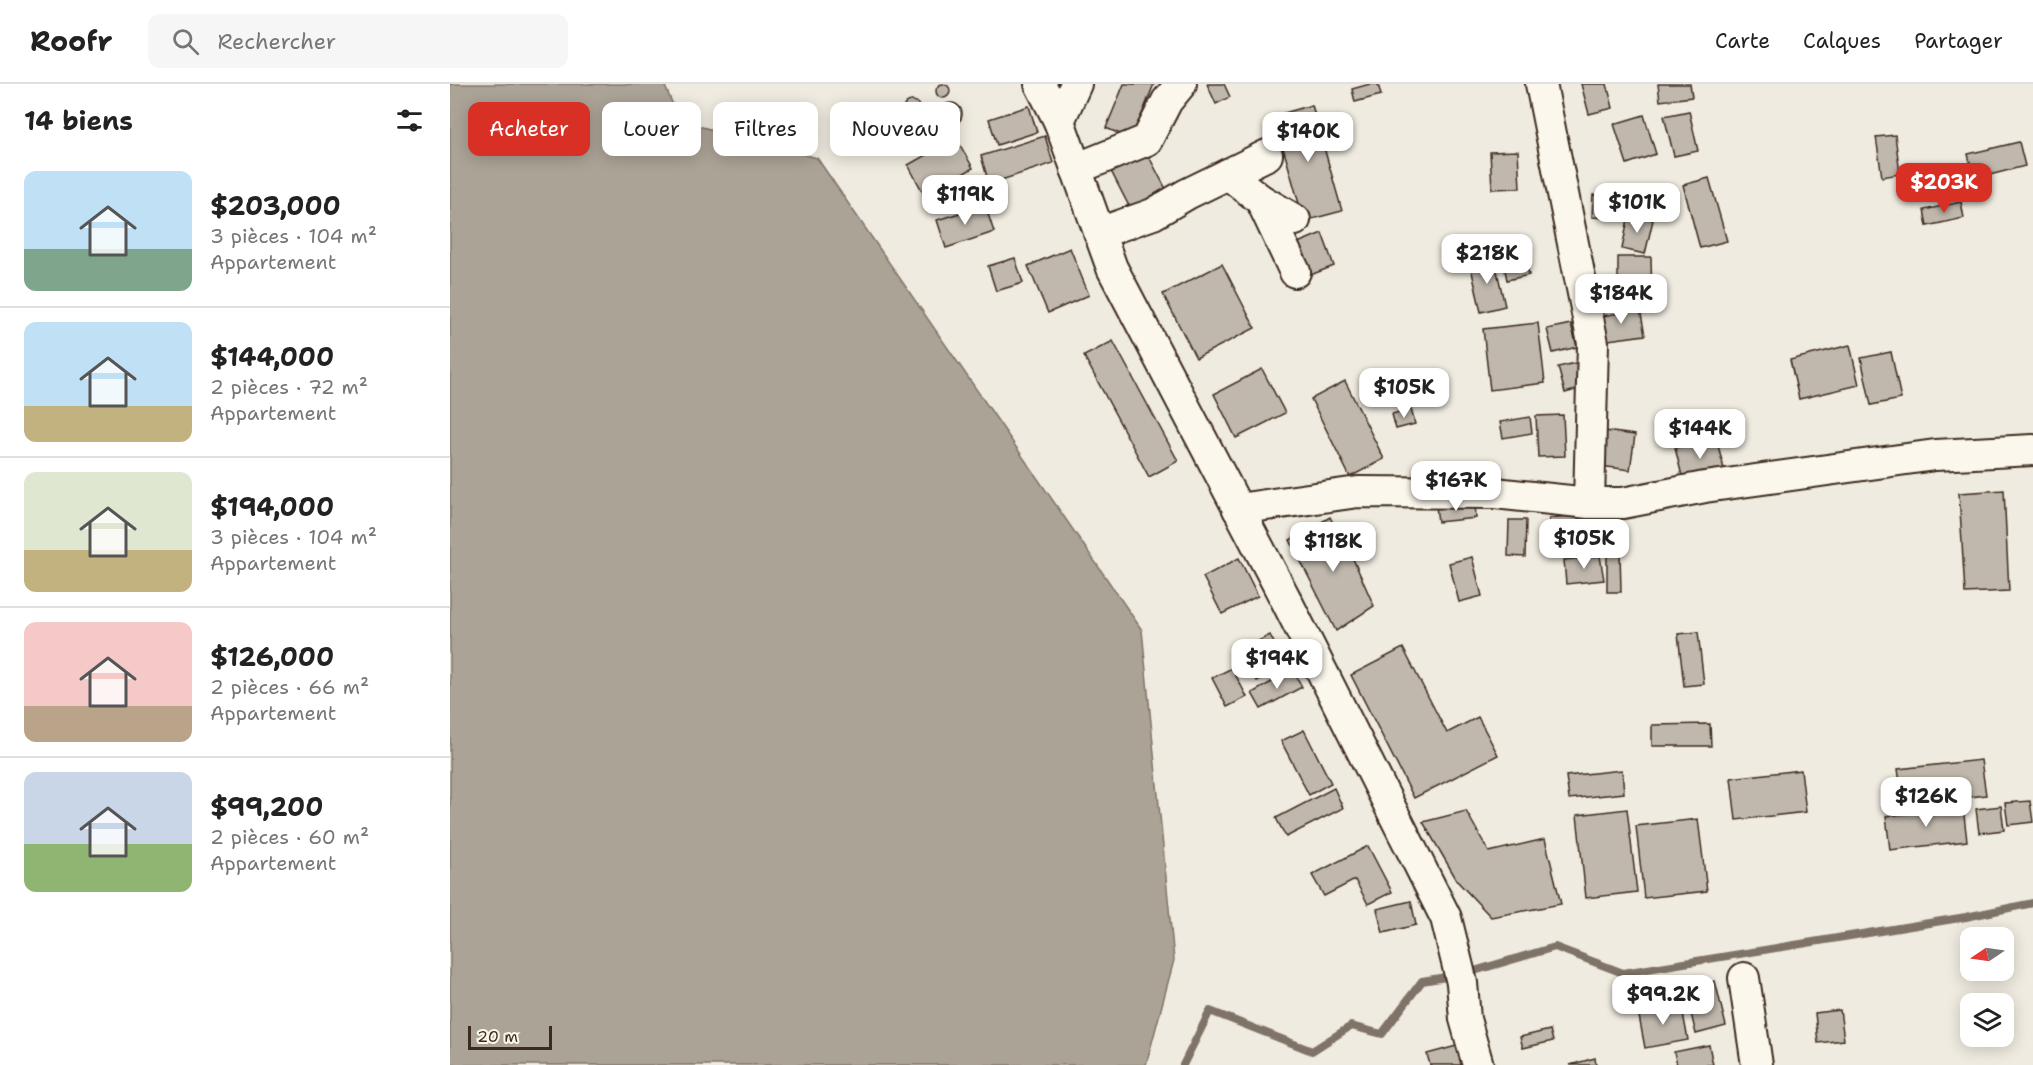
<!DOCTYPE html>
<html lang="fr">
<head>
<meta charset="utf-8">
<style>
	body { margin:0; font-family:"Shantell Sans",sans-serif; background:#f6f6f6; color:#222; height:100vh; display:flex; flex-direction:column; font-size:22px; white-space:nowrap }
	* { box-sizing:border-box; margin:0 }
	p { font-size:20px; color:#767676 }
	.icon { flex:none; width:33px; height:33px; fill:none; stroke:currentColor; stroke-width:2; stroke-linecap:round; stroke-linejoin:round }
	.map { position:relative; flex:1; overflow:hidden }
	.side { display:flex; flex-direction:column; background:#fff; width:450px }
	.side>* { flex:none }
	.hud { position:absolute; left:18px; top:18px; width:570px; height:54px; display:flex; gap:12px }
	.needle { width:39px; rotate:257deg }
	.fabs { position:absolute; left:1510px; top:843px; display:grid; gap:12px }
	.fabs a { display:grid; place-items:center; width:54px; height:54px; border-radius:12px; background:#fff; box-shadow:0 3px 15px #0003; font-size:30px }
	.scale { position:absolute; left:18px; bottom:15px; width:84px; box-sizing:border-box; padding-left:6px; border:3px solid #3b2a1e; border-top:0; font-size:16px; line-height:21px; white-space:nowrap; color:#3b2a1e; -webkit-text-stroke:4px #fbf7ec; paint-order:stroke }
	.price { position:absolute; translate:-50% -51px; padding:0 14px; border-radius:12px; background:#fff; color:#222; font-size:20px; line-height:39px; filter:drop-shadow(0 2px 3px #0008) }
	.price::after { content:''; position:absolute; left:50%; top:36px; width:18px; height:14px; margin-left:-9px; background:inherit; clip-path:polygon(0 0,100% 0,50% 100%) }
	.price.selected { background:#d93025; color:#fff }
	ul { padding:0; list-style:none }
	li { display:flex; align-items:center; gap:18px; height:150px; padding:0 24px }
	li+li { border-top:2px solid #e0e0e0 }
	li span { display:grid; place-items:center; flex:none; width:168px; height:120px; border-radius:12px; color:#555 }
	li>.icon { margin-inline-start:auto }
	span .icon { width:72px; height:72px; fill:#fffc; stroke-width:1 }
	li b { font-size:26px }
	h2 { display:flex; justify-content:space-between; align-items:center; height:72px; padding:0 24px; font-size:26px }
	.pill { padding:0 21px; border-radius:12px; background:#fff; box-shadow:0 3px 15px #0003; font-size:21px; line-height:54px }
	.pill.selected { background:#d93025; color:#fff }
	header { display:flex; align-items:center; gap:36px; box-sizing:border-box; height:84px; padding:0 30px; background:#fff; border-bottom:2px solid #e0e0e0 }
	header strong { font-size:28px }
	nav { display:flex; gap:33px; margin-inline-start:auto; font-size:21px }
	.search { width:420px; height:54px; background:#f6f6f6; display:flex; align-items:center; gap:15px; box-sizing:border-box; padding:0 21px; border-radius:12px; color:#767676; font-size:22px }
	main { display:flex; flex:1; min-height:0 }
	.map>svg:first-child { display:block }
	.water { fill:#aca397; stroke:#7f7367; stroke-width:1.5 }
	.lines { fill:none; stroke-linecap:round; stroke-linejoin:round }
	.stream { stroke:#7f7367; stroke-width:8 }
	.building { fill:#c0b8ad; stroke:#3b2a1e; stroke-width:1.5 }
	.minor-casing { stroke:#3b2a1e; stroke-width:34 }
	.minor { stroke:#fbf7ec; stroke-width:30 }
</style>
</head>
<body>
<header>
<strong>Roofr</strong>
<div class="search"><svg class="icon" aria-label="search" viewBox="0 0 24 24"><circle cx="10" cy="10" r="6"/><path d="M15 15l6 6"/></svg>Rechercher</div>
<nav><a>Carte</a><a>Calques</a><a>Partager</a></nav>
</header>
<main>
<section class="side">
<h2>14 biens<svg class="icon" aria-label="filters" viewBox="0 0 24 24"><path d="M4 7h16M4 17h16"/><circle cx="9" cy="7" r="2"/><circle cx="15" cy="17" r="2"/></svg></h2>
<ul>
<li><span style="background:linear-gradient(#bfe0f5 65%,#7fa58c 0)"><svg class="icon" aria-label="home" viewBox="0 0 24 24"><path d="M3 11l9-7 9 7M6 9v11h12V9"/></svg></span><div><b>$203,000</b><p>3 pièces · 104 m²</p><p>Appartement</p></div></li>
<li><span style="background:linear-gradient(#bfe0f5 70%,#c2b280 0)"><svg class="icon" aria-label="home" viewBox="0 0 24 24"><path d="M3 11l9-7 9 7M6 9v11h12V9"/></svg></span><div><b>$144,000</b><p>2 pièces · 72 m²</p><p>Appartement</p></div></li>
<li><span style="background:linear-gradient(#dfe7d0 65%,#c2b280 0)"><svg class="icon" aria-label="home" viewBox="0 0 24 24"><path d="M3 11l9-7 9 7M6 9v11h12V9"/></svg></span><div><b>$194,000</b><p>3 pièces · 104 m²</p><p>Appartement</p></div></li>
<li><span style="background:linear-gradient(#f6c9c9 70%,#b9a48a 0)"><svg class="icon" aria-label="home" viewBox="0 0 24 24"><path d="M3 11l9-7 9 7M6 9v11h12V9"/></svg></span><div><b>$126,000</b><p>2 pièces · 66 m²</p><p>Appartement</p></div></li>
<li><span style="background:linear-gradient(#c9d6e8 60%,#8fb573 0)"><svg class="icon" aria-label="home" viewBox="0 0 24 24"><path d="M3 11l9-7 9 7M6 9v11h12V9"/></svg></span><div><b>$99,200</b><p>2 pièces · 60 m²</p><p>Appartement</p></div></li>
</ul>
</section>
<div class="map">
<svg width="1583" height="981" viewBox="0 0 1583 981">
	<rect width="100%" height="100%" fill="#f0ebe0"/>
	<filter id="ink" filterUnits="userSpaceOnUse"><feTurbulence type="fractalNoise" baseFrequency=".0167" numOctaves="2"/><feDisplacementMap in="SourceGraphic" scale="12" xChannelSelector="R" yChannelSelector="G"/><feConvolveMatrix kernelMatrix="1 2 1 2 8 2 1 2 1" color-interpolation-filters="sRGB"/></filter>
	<g filter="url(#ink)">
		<path class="water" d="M0,0H214L230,37L367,74L692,546L724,876L696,981H0Z"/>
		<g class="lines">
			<path class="stream" d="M733,981L760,927L862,967L901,942L932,950L972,897L1014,890L1105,863L1173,889L1516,833L1583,819"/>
		</g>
		<g class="building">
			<path d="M674,0H704L682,55L656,44Z"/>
			<path d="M757,0H774L780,13L766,20Z"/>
			<path d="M920,0H928L931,11L905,18L902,5Z"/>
			<path d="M1131,0H1157L1163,24L1139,30Z"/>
			<path d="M1208,0H1240L1242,13L1210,17Z"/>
			<circle cx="493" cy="7" r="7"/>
			<circle cx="462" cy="26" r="9"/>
			<circle cx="501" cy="30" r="11"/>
			<path d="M862,21L892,127L854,137L824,32Z"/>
			<path d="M579,22L587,48L547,61L539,35Z"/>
			<path d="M1239,27L1248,67L1224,72L1214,32Z"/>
			<path d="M1194,31L1206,70L1177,80L1164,40Z"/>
			<path d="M1445,51L1450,90L1432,93L1426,53Z"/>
			<path d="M595,52L603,79L539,100L531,72Z"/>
			<path d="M506,54L523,84L475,112L458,81Z"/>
			<path d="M1569,58L1575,82L1524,95L1518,70Z"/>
			<path d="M1068,67L1070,104L1042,105L1040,68Z"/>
			<path d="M697,69L718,109L682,128L661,87Z"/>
			<path d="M1259,94L1277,157L1250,164L1233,101Z"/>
			<path d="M1143,111L1174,113L1173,135L1142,133Z"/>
			<path d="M1511,118L1514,134L1477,142L1474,126Z"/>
			<path d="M535,121L544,148L496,164L487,136Z"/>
			<path d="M1179,130L1203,136L1195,170L1172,165Z"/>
			<path d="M872,149L884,182L855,193L843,161Z"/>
			<path d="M620,164L639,211L598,229L578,182Z"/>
			<path d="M1075,171L1079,191L1057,196L1053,176Z"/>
			<path d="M1168,173H1201L1202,221L1168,222Z"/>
			<path d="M565,174L573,199L546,207L538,182Z"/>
			<path d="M1044,174L1055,222L1031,228L1020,179Z"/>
			<path d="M772,180L805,244L746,274L713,210Z"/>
			<path d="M1190,225L1195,251L1151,257L1147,233Z"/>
			<path d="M1088,239L1095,299L1040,306L1033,245Z"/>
			<path d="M1121,240L1127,263L1103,269L1097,245Z"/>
			<path d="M663,257L728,377L699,393L634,272Z"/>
			<path d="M1400,261L1409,301L1349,315L1340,276Z"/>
			<path d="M1441,268L1451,315L1421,321L1411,274Z"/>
			<path d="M1134,277L1140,302L1115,309L1108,283Z"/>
			<path d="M812,285L835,329L786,354L764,310Z"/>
			<path d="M895,297L934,375L900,393L861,315Z"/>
			<path d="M961,325L965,340L946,345L942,330Z"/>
			<path d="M1113,331L1115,372L1088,373L1086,332Z"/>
			<path d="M1080,333L1082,349L1053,354L1050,338Z"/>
			<path d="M1147,346L1185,351L1180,386L1143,381Z"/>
			<path d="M1266,353L1275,389L1234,400L1225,364Z"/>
			<path d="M1554,406L1559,507L1515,509L1509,409Z"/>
			<path d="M1025,419L1026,434L988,438L986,422Z"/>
			<path d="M1166,428L1169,465L1102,470L1099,434Z"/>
			<path d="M880,433L904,477L924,522L886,547L840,456Z"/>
			<path d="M1059,436H1076L1075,473L1058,472Z"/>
			<path d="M1170,467L1171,508H1157V468Z"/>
			<path d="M1150,472L1154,496L1116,500L1114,476Z"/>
			<path d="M1022,473L1032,512L1009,518L999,479Z"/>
			<path d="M789,474L808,512L772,530L753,493Z"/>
			<path d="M1248,548L1254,600L1234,602L1228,550Z"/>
			<path d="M820,551L836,582L807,597L791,566Z"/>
			<path d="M953,564L997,649L1028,633L1048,671L964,714L901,591Z"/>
			<path d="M782,584L797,613L777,623L762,594Z"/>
			<path d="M843,586L852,603L811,625L802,609Z"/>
			<path d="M1260,640L1261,662H1202V641Z"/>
			<path d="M854,646L881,699L859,711L831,657Z"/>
			<path d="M1531,676L1536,711L1453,721L1448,685Z"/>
			<path d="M1172,686L1174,709L1119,715L1116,692Z"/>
			<path d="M1351,686L1356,728L1286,736L1281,694Z"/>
			<path d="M884,704L893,724L836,753L826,734Z"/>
			<path d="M1580,717L1583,738L1558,741L1555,719Z"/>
			<path d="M1551,722L1554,746L1529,749L1526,725Z"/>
			<path d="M1513,723L1517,757L1440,766L1436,732Z"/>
			<path d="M1177,725L1187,808L1136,814L1127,731Z"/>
			<path d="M1016,727L1039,768L1095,755L1111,820L1041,833L1008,798L973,738Z"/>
			<path d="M1248,735L1257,807L1194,814L1186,742Z"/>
			<path d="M918,762L942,808L918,820L905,796L874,812L862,791Z"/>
			<path d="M961,817L966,841L933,849L927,825Z"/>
			<path d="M1265,897L1276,942L1246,950L1235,905Z"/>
			<path d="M1231,919L1238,956L1195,964L1188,927Z"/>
			<path d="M1390,926L1394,956L1368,959L1365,929Z"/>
			<path d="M1100,946L1103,957L1073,964L1070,953Z"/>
			<path d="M1014,960L1019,981H980L977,970Z"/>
			<path d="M1259,961L1263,981H1227L1224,968Z"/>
			<path d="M1145,974L1146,981H1120Z"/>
		</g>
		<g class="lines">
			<defs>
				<g id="minor">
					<path d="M590,0L609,37L662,184L835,514L996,834L1012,899L1015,935L1028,981"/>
					<path d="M1091,0L1143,259L1139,419"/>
					<path d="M609,37L626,0"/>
					<path d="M626,85L697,56L717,17L731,0"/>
					<path d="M778,90L811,116L845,136"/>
					<path d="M811,116L845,188"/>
					<path d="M649,149L703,130L737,110L817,71"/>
					<path d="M788,425L908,408L1045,409L1139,419H1173L1255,403L1485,371L1583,366"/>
					<path d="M1294,894L1307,981"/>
				</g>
			</defs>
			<use href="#minor" class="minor-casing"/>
			<use href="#minor" class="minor"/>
		</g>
	</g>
</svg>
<div class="fabs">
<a><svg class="needle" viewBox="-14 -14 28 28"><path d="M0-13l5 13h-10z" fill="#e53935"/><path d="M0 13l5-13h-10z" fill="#767676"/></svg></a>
<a><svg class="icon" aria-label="layers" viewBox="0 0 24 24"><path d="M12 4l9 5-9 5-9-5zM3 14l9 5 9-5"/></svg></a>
</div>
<div class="scale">20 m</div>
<b class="price" style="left:858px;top:79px">$140K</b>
<b class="price selected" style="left:1494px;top:130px">$203K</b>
<b class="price" style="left:515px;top:142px">$119K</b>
<b class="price" style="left:1187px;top:150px">$101K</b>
<b class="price" style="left:1037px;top:201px">$218K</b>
<b class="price" style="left:1171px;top:241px">$184K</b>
<b class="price" style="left:954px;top:335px">$105K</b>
<b class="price" style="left:1250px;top:376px">$144K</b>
<b class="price" style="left:1006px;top:428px">$167K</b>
<b class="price" style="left:1134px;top:486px">$105K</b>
<b class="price" style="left:883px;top:489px">$118K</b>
<b class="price" style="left:827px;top:606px">$194K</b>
<b class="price" style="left:1476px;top:744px">$126K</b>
<b class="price" style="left:1213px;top:942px">$99.2K</b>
<div class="hud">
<a class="pill selected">Acheter</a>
<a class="pill">Louer</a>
<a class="pill">Filtres</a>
<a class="pill">Nouveau</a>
</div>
</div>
</main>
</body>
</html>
